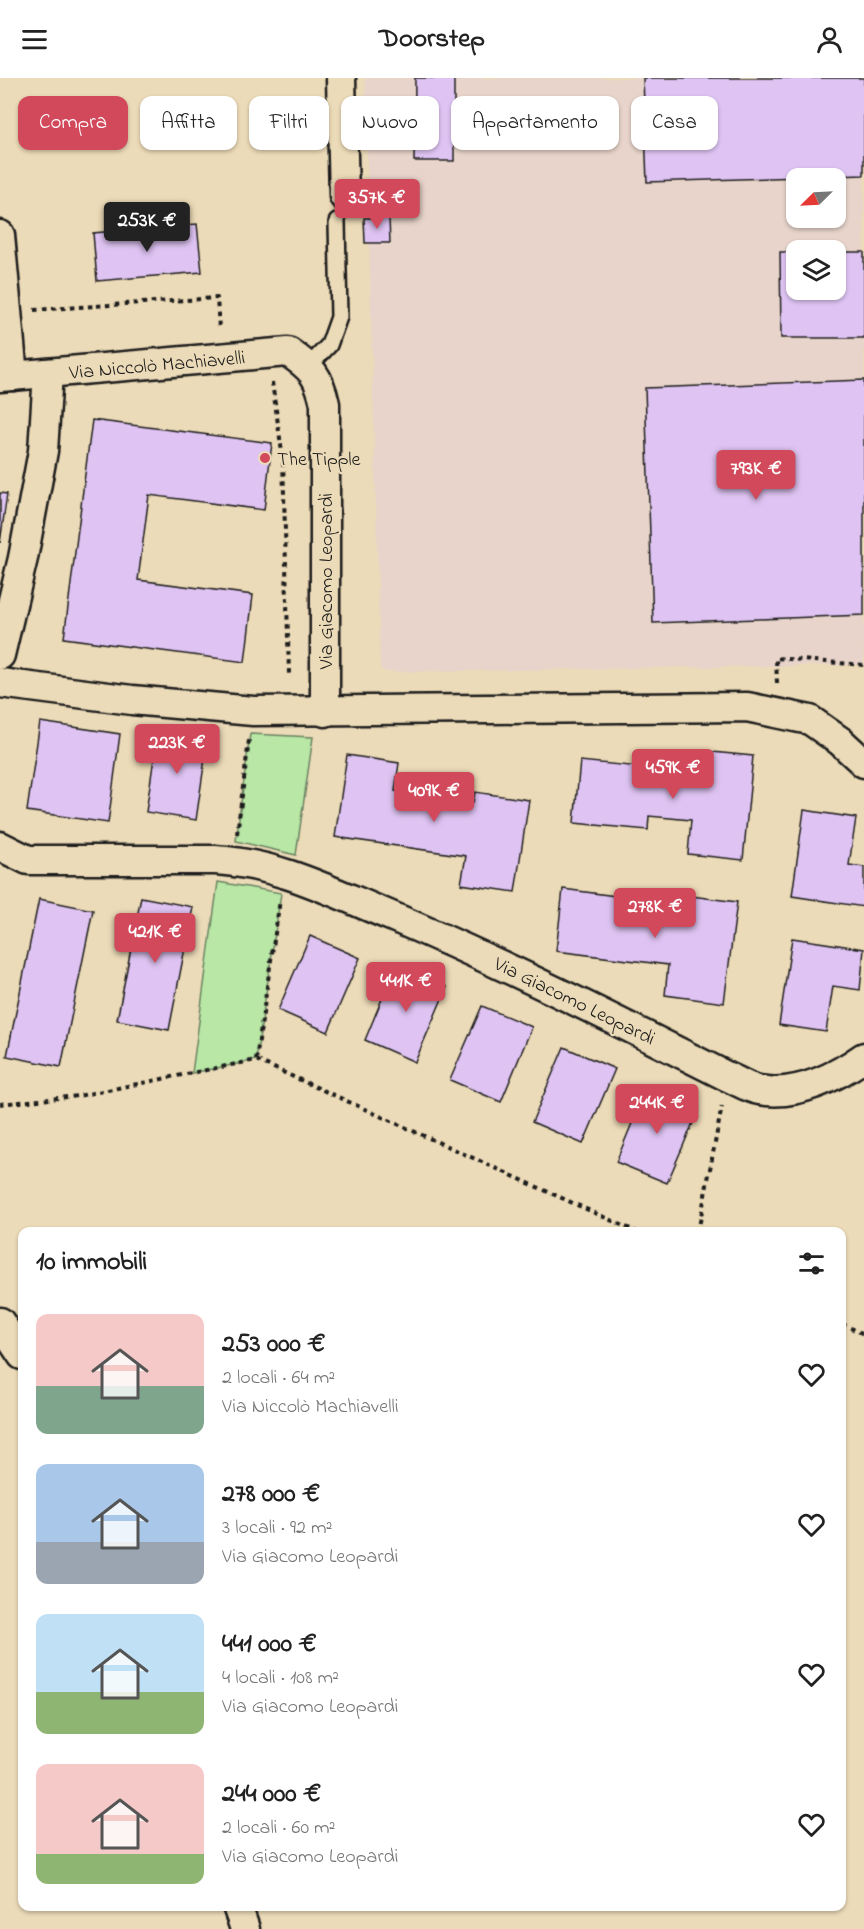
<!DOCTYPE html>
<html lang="it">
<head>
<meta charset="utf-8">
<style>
	body { margin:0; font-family:"Indie Flower",sans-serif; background:#f6f6f6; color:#222; height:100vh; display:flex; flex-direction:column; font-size:22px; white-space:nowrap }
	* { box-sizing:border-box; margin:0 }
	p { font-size:20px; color:#767676 }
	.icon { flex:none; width:33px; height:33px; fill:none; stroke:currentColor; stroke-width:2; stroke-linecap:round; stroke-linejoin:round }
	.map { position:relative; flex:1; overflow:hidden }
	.side { position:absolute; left:18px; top:1149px; width:828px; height:684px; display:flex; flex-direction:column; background:#fff; border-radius:12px; box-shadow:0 2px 4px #0004 }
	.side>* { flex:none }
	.hud { position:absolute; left:18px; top:18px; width:828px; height:54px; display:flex; gap:12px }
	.needle { width:39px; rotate:246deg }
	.controls { position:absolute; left:786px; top:90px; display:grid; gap:12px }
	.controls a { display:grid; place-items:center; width:60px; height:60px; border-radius:12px; background:#fff; box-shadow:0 2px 4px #0004; font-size:30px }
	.price { position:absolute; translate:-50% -51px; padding:0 14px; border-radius:6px; background:#d1495b; color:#fff; font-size:20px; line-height:39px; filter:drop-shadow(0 2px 3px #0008) }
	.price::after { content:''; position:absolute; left:50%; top:36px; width:18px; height:14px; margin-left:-9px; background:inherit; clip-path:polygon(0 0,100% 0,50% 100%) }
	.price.on { background:#222; color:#fff }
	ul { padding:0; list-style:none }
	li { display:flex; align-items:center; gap:18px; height:150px; padding:0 18px }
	li span { display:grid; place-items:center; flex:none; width:168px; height:120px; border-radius:12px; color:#555 }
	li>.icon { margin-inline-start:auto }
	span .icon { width:72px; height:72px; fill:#fffc; stroke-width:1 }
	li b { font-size:26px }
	h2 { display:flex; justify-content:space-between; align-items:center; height:72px; padding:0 18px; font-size:26px }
	.pill { padding:0 21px; border-radius:12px; background:#fff; box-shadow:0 2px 4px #0004; font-size:21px; line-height:54px }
	.pill.on { background:#d1495b; color:#fff }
	header { display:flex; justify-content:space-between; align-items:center; height:78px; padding:0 18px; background:#fff; font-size:27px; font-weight:800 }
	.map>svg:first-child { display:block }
	.built { fill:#e8d4ca; fill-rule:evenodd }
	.green { fill:#b8e7a6; stroke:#6a8261; stroke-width:1.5 }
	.building { fill:#dfc4f3; stroke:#1c1c1c; stroke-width:1.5 }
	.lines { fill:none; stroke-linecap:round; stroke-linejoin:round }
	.service-casing { stroke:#1c1c1c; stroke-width:20 }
	.minor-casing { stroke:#1c1c1c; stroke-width:33 }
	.path { stroke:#1c1c1c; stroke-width:4; stroke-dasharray:4.5 4.5; stroke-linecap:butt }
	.service { stroke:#ecdbb8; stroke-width:15 }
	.minor { stroke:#ecdbb8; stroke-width:28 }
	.poi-dot { fill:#d1495b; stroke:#ecdbb8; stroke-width:2 }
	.labels { text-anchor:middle; stroke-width:4.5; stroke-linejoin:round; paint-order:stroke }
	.street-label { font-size:20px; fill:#1c1c1c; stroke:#ecdbb8 }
	.poi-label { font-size:20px; fill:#1c1c1c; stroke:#ecdbb8; text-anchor:start }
</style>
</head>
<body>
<header><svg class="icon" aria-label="menu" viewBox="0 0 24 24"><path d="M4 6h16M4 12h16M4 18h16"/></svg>Doorstep<svg class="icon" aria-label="person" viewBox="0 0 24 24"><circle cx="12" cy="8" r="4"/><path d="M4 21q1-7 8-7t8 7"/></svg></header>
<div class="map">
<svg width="864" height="1851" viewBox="0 0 864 1851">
	<rect width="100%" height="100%" fill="#ecdbb8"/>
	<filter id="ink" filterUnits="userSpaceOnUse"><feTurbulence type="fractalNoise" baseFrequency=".0167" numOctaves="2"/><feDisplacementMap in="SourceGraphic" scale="12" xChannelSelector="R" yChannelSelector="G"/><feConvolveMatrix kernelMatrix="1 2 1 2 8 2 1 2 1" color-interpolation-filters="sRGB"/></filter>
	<g filter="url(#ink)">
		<path class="built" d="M365,0H864V587L386,594L380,590ZM796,100H836V140H796ZM796,172H836V212H796Z"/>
		<g class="green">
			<path d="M250,656L313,659L296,777L236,763Z"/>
			<path d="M218,804L281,815L256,982L192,995Z"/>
		</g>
		<g class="building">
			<path d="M415,0H454V83H414Z"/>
			<path d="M643,0H864V97L647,104Z"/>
			<path d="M364,140H389L390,165H365Z"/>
			<path d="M197,146L202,194L97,203L93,155Z"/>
			<path d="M780,174H796V212H836V174H864V260H781Z"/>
			<path d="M864,302V537L653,545L645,310Z"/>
			<path d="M92,342L272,365L264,432L149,417L138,502L253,517L245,584L64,560Z"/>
			<path d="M0,415L7,416L0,465Z"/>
			<path d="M40,644L120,656L108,745L27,733Z"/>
			<path d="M158,653L208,660L196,742L146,734Z"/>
			<path d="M702,673L753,678L743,782L688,776L691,742L649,738L648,752L574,745L580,683L701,695Z"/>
			<path d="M347,677L399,685L395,713L473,725L475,714L529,722L515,814L461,806L466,778L335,759Z"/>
			<path d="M804,732L856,740L849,787L864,789V829L792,818Z"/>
			<path d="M563,811L638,821L635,840L672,844L676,816L737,824L724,925L665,917L668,887L556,873Z"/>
			<path d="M141,819L193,829L169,952L117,942Z"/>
			<path d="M39,821L93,832L61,989L7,978Z"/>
			<path d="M310,858L360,880L328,954L278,932Z"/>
			<path d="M792,860L864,871L860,912L833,908L826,954L779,947Z"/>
			<path d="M396,887L447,909L415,984L365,962Z"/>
			<path d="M482,928L532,949L501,1024L450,1002Z"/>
			<path d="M564,969L615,991L583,1066L532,1044Z"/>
			<path d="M647,1009L699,1031L667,1105L616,1084Z"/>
		</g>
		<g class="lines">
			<defs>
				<path id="service" d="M309,288L329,267L339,239L337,144"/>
				<g id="minor">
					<path d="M341,0L344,118"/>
					<path d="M0,157L13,298"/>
					<path d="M0,299L288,274C312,290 319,298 325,326V634"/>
					<path d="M0,577L23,480L43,373L48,295"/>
					<path d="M0,605L132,622L253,633L747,629L810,642L840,663L864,685"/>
					<path d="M0,768L28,782H215C280,786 332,814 391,838C506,887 617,943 728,999C738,1003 748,1010 759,1012C797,1019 834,1000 864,979"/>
					<path d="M0,1244L22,1277"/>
					<path d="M237,1828L245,1851"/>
				</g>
			</defs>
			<use href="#service" class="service-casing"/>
			<use href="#minor" class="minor-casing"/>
			<g class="path">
				<path d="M34,232L217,220L219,251"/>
				<path d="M272,304L283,381L289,596"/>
				<path d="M777,605L776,580L864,587"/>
				<path d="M237,756L249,662"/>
				<path d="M256,982L280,822"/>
				<path d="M0,1026L78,1018L256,982L637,1154"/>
				<path d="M698,1154L722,1028"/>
				<path d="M842,1246L864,1256"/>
			</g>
			<use href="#service" class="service"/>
			<use href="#minor" class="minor"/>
		</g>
	</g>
	<circle class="poi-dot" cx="265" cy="380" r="6"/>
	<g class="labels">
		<g class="street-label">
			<text transform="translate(157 286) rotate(-5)" y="7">Via Niccolò Machiavelli</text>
			<text transform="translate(325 503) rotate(-90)" y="7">Via Giacomo Leopardi</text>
			<text transform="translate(575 922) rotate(26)" y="7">Via Giacomo Leopardi</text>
		</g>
		<g class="poi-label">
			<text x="277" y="387">The Tipple</text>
		</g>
	</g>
</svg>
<div class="controls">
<a><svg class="needle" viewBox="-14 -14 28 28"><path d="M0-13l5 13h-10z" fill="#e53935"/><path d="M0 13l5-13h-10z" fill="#767676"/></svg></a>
<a><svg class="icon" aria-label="layers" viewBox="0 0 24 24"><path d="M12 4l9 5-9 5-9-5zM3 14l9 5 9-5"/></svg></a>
</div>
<b class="price" style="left:377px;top:152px">357K €</b>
<b class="price on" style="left:147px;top:175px">253K €</b>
<b class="price" style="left:756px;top:423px">793K €</b>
<b class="price" style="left:177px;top:697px">223K €</b>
<b class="price" style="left:673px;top:722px">459K €</b>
<b class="price" style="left:434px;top:745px">409K €</b>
<b class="price" style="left:655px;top:861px">278K €</b>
<b class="price" style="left:155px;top:886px">421K €</b>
<b class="price" style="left:406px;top:935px">441K €</b>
<b class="price" style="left:657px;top:1057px">244K €</b>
<div class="hud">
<a class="pill on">Compra</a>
<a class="pill">Affitta</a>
<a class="pill">Filtri</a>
<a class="pill">Nuovo</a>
<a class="pill">Appartamento</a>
<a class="pill">Casa</a>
</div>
<section class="side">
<h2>10 immobili<svg class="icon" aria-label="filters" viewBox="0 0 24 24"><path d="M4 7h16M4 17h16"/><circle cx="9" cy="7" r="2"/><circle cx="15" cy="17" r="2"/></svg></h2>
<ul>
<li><span style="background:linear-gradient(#f6c9c9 60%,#7fa58c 0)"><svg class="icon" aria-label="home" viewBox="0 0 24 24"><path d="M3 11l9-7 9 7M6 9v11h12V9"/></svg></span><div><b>253 000 €</b><p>2 locali · 64 m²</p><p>Via Niccolò Machiavelli</p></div><svg class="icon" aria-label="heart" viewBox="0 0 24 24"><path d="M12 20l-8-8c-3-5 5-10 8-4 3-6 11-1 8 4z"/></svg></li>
<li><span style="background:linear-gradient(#a9c7e8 65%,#9aa5b1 0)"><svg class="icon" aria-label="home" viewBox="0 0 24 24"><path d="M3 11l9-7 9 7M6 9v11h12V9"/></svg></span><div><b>278 000 €</b><p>3 locali · 92 m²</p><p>Via Giacomo Leopardi</p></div><svg class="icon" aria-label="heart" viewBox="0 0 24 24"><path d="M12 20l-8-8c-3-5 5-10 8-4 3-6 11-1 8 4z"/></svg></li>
<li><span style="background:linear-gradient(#bfe0f5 65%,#8fb573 0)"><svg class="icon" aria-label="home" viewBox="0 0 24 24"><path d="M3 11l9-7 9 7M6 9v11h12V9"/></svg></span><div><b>441 000 €</b><p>4 locali · 108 m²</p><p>Via Giacomo Leopardi</p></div><svg class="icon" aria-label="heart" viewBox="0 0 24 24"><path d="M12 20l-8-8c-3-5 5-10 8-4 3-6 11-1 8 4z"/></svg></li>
<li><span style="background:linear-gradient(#f6c9c9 75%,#8fb573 0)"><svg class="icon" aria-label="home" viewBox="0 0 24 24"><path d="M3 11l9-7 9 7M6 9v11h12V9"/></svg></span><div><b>244 000 €</b><p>2 locali · 60 m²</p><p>Via Giacomo Leopardi</p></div><svg class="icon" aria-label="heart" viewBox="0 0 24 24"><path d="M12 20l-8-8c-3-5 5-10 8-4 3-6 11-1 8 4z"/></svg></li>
</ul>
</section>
</div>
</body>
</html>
